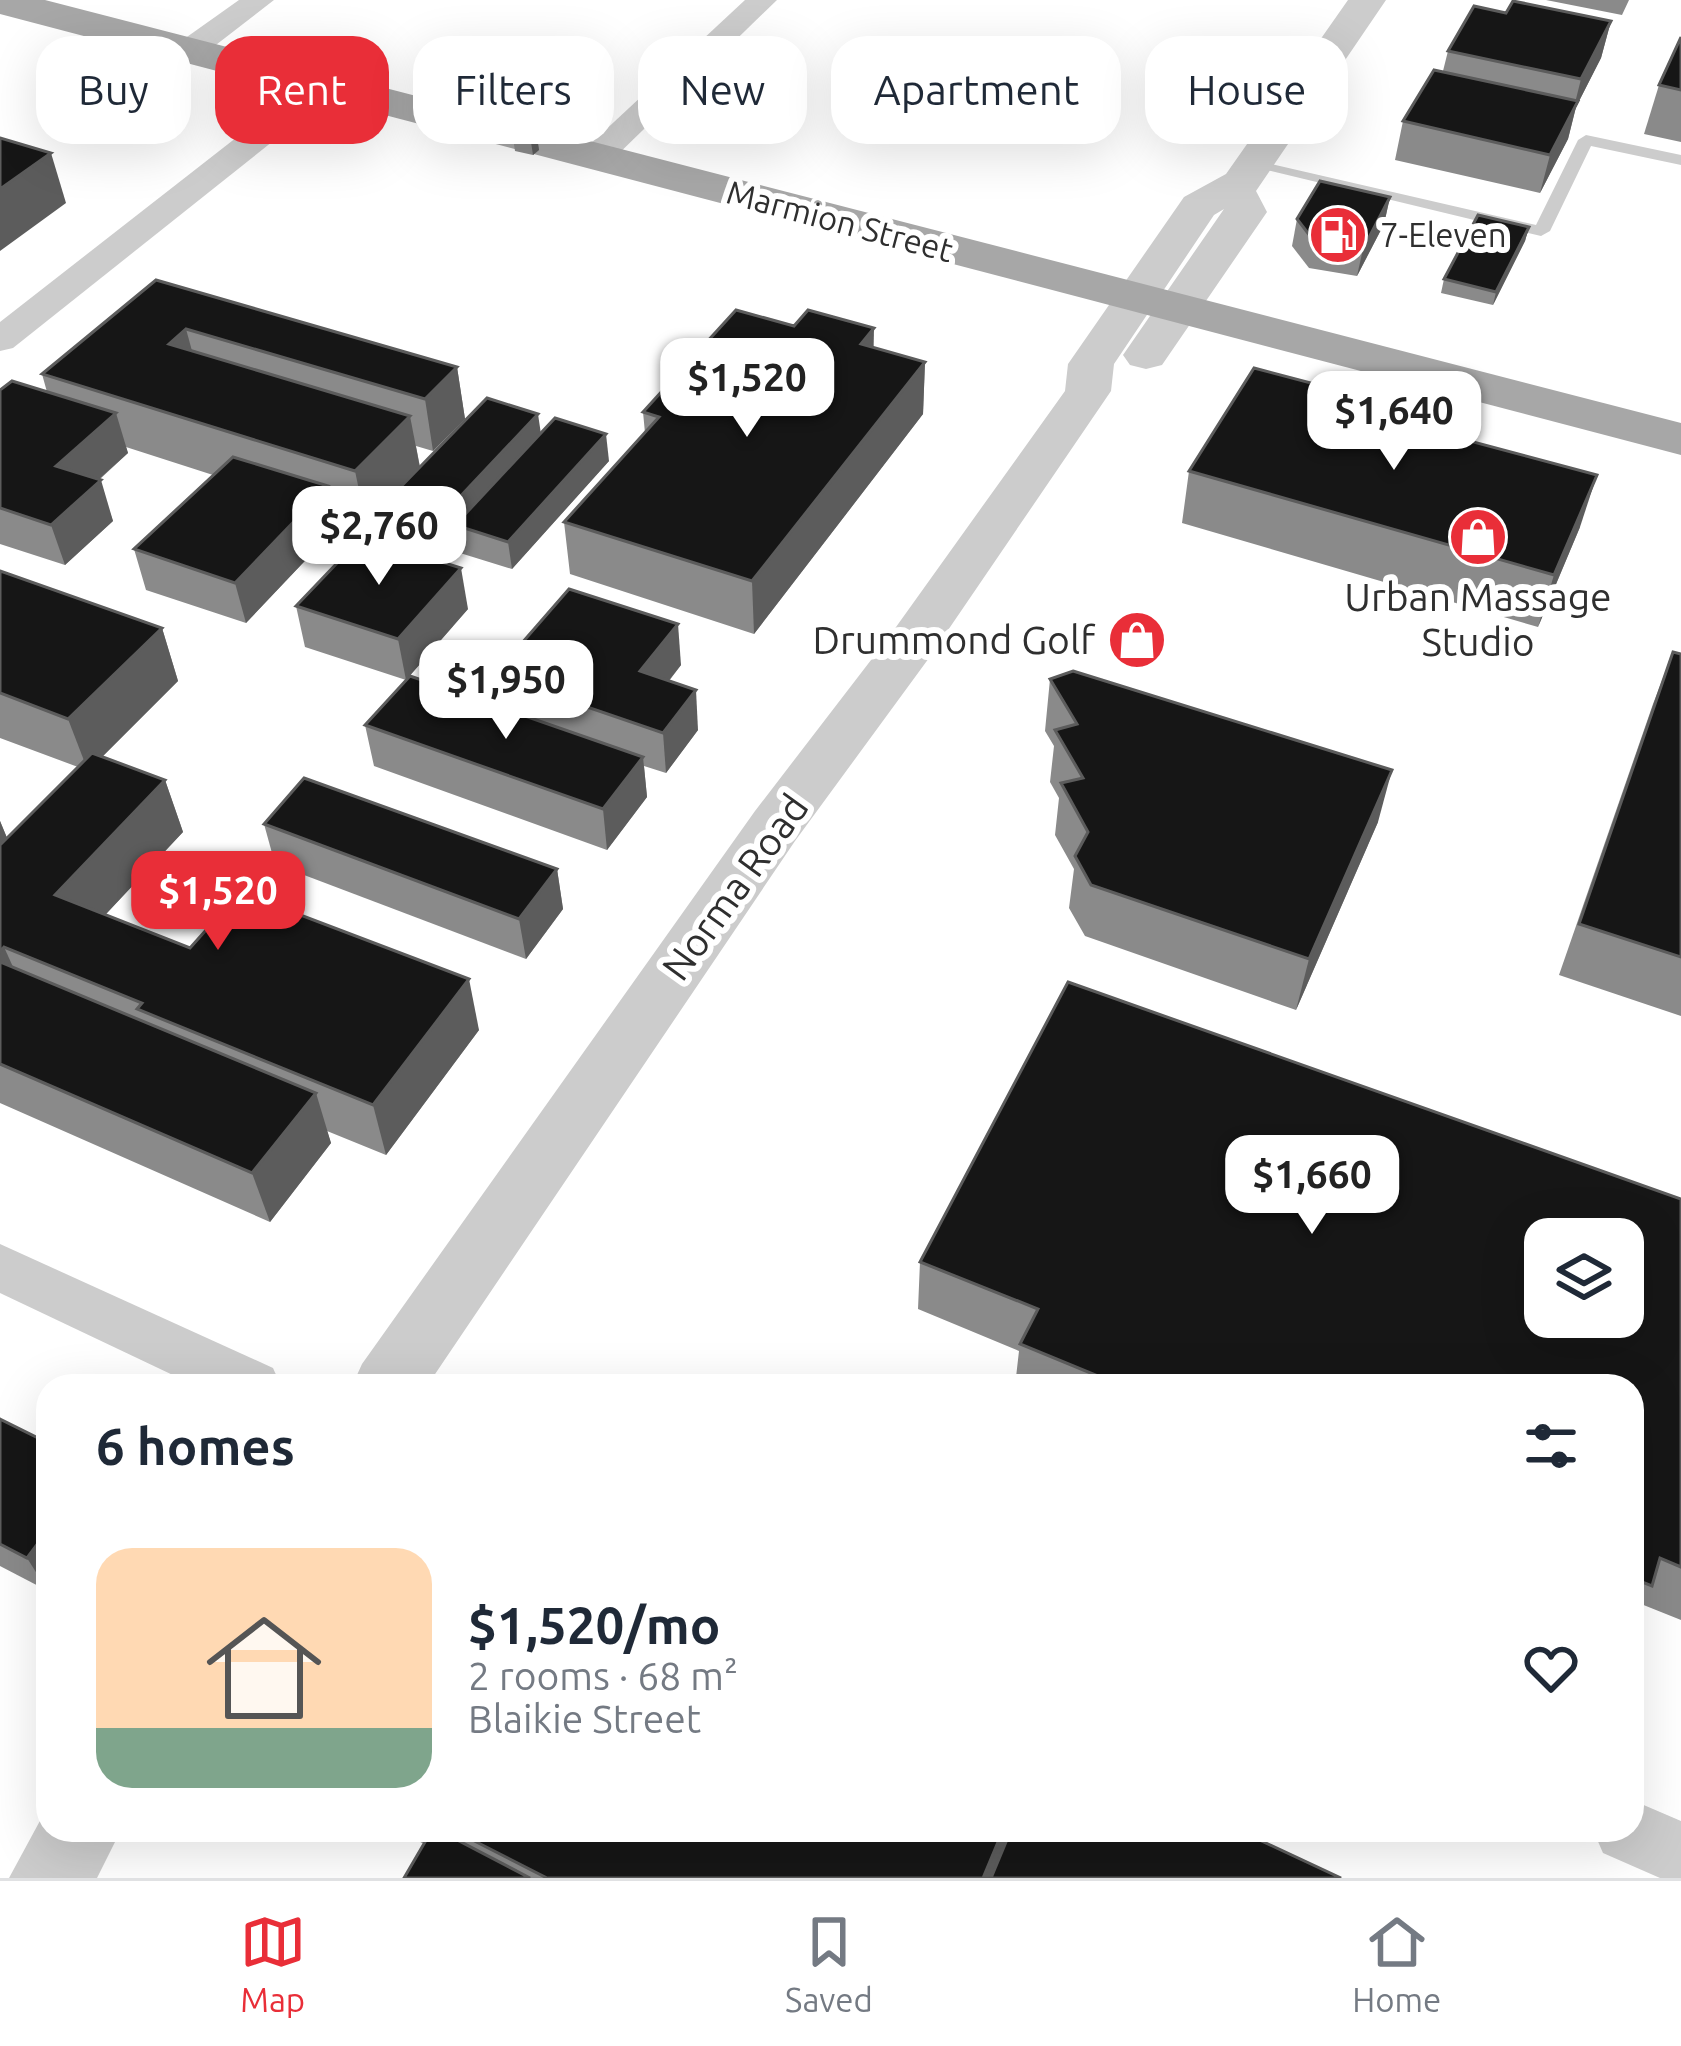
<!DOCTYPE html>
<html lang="en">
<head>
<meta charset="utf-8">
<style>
	body { margin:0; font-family:Ubuntu,sans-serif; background:#f2f2f3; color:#1f2937; height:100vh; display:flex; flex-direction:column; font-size:45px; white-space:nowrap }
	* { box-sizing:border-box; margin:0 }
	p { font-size:39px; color:#747a83 }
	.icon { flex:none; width:66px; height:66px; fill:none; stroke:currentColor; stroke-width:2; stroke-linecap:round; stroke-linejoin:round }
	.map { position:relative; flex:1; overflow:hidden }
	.drawer { position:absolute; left:36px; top:1374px; width:1608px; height:468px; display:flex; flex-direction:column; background:#fff; border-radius:36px; box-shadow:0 12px 48px #0002 }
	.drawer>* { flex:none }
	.hud { position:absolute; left:36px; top:36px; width:1611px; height:108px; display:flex; gap:24px }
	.buttons { position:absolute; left:1524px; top:1218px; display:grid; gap:24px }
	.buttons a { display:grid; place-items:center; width:120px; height:120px; border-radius:24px; background:#fff; box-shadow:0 12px 48px #0002; font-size:60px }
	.price { position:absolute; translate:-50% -102px; padding:0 27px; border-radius:24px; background:#fff; color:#222; font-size:39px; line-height:78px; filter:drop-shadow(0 3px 6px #0008) }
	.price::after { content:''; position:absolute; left:50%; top:72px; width:36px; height:27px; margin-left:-18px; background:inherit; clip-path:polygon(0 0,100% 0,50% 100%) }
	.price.current { background:#e92e38; color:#fff }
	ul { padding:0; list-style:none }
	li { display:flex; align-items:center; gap:36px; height:300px; padding:0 60px }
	li span { display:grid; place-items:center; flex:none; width:336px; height:240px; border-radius:36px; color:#555 }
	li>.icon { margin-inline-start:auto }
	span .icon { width:144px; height:144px; fill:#fffc; stroke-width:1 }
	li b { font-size:51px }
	h2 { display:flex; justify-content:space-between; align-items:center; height:144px; padding:0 60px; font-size:51px }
	.pill { padding:0 42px; border-radius:36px; background:#fff; box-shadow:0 12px 48px #0002; font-size:42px; line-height:108px }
	.pill.current { background:#e92e38; color:#fff }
	.tab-bar { display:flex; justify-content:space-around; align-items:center; height:168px; border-top:3px solid #e0e1e3; background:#fff; font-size:33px; color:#747a83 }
	.tab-bar a { display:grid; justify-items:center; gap:6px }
	.tab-bar .current { color:#e92e38 }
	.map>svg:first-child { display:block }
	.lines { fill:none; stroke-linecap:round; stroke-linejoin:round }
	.service { fill:#ccc; fill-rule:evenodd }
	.minor { fill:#ccc; fill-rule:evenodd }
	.tertiary { fill:#ccc; fill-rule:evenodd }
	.primary { fill:#a7a7a7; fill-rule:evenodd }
	.wall { fill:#8a8a8a }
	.shaded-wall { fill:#5c5c5c }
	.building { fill:#161616; stroke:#5c5c5c; stroke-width:3; fill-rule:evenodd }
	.labels { text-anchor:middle; stroke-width:12; stroke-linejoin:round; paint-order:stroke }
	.far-street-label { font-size:33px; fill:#2f2f2f; stroke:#fff }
	.far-poi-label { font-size:33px; fill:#2f2f2f; stroke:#fff; text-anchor:start }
	.poi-label { font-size:39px; fill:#2f2f2f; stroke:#fff }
	.street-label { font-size:39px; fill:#2f2f2f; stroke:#fff }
</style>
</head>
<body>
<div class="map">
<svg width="1681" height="1878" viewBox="0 0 1681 1878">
	<rect width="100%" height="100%" fill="#fff"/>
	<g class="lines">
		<path class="service" d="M1586,135L1681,155V165L1591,146L1550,231L1541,236L1246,165L1254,160L1536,225L1578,140Z"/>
		<g class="minor">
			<path d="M239,0H274L199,58H177L173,51L177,44Z"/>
			<path d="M745,0H777L609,163H585L581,156L585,149Z"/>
			<path d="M339,64L355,73L350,80L13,348L0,351V322L328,66Z"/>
			<path d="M0,1244L273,1368L281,1386H196L0,1293Z"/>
			<path d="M1632,1800L1681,1821V1878H1660L1603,1853L1593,1830H1632Z"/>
		</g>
		<g class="tertiary">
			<path d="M1348,0H1386L1256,191L1267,212L1162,365L1146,369L1130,365L1123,355L1224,209L1214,215L1114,364L1111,391L929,658L795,841L427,1386H352L362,1364L755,811L891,634L1065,391L1068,364L1184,197L1226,174Z"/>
			<path d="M48,1806V1830H121L97,1878H9Z"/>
		</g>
		<path class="primary" d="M0,0H45L1681,423V455L0,14Z"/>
	</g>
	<g class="wall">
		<path d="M1546,0H1629L1622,15Z"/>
		<path d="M1506,13L1611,21L1601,58L1576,107L1568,139L1540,193L1395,160L1403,121L1443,71L1448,51Z"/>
		<path d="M1681,37V142L1644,134L1659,85Z"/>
		<path d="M537,137L539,150L533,155L515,151L513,138Z"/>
		<path d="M1390,197L1384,224L1357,276L1309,268L1292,246L1297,219Z"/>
		<path d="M1529,227L1525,241L1493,305L1441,293L1444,279Z"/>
		<path d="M156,280L457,367L465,419L433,451L416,446L420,467L541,434L609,461L512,569L460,553L456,533L444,547L391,530L385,503L366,523L333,513L337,527L246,623L146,590L134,549L213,475L126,447L128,453L99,480L113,521L65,565L0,544V390L47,392L42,374Z"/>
		<path d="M874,348L925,362L923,414L754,634L570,574L564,522L645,433L643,412Z"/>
		<path d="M1364,397L1361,412L1580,527L1538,627L1182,523L1189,471Z"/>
		<path d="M0,571L162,628L178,681L102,757L165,780L183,832L105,915L190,948L479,1030L386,1155L327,1131L331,1143L270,1222L0,1103V821L7,838L78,767L0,738Z"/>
		<path d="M296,606L468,609L406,680L305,647Z"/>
		<path d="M1673,652L1681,654V1016L1559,975L1653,704Z"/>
		<path d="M681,665L669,681L698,730L666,773L644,766L647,797L607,850L374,766L365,725L499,707L494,675Z"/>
		<path d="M1050,679L1378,822L1296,1010L1085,936L1069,908L1074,869L1055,835L1059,798L1050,782L1054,746L1045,731Z"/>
		<path d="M264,824L557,869L563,909L526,959L275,864Z"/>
		<path d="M1681,1199V1620L1641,1604L1632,1617V1386H1015L1019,1351L918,1309L920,1262Z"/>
		<path d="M0,1419L48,1591L0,1566Z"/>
		<path d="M398,1830H1238L1341,1878H404L424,1844Z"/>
	</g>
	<g class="shaded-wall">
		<path d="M1611,21L1601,58L1576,107L1568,139L1540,193L1550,155L1573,111L1581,79Z"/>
		<path d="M537,137L539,150L533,155L531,142Z"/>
		<path d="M51,153L66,203L0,251V189Z"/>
		<path d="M1390,197L1384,224L1357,276L1363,249Z"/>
		<path d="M1529,227L1525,241L1493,305L1496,292Z"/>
		<path d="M874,328L873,380L861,344Z"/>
		<path d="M186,329L200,380L169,344Z"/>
		<path d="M925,362L923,414L754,634L752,581Z"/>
		<path d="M457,367L465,419L433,451L425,399Z"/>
		<path d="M116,413L128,453L69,506L56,466Z"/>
		<path d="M538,414L542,441L455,525L456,533L444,547L439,519Z"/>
		<path d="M410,416L420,468L366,523L355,471Z"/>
		<path d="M606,434L609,461L512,569L508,542Z"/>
		<path d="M1597,475L1580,527L1538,627L1554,575Z"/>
		<path d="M101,480L113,521L65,565L51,525Z"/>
		<path d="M328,486L337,527L246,623L235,583Z"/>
		<path d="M461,568L468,609L406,680L398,639Z"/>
		<path d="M678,624L681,665L644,712L640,671Z"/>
		<path d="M162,628L178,681L88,771L68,719Z"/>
		<path d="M696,690L698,730L666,773L663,733Z"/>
		<path d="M643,757L647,797L607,850L603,809Z"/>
		<path d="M1392,770L1378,822L1296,1010L1309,959Z"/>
		<path d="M165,780L183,832L76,946L55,895Z"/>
		<path d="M0,821L12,850L0,862Z"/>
		<path d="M557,869L563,909L526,959L519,919Z"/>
		<path d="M4,947L27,998L0,964V952Z"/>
		<path d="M469,979L479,1030L386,1155L373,1105Z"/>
		<path d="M316,1093L331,1143L270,1222L252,1173Z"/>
		<path d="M48,1530V1591L27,1558Z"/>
		<path d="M1003,1830H1011L992,1878H983Z"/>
	</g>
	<g class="building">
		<path d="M1513,1L1611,21L1581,79L1448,51L1474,6L1506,13Z"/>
		<path d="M1681,37V90L1659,85Z"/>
		<path d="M1434,70L1578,101L1550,155L1403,121Z"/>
		<path d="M518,132L537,137L531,142L513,138Z"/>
		<path d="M0,138L51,153L0,189Z"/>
		<path d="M1320,181L1390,197L1363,249L1314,241L1297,219Z"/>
		<path d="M1478,215L1529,227L1496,292L1444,279Z"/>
		<path d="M156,280L457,367L425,399L186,329L169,344L410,416L355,471L42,374Z"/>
		<path d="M736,310L794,326L808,310L874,328L861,344L925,362L752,581L564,522L659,417L643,412Z"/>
		<path d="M1254,368L1364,397L1357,411L1597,475L1554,575L1189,471Z"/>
		<path d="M12,381L116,413L56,466L101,480L51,525L0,508V390Z"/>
		<path d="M487,398L538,414L439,519L385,503Z"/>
		<path d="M555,418L606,434L508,542L455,525Z"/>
		<path d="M233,457L328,486L235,583L134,549Z"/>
		<path d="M362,537L461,568L398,639L296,606Z"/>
		<path d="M0,571L162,628L68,719L0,693Z"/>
		<path d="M569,589L678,624L640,671L696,690L663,733L494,675Z"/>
		<path d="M1673,652L1681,654V957L1579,924Z"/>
		<path d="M1073,671L1392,770L1309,959L1091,885L1075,856L1088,832L1061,783L1083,778L1055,730L1077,724L1050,679Z"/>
		<path d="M410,676L643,757L603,809L365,725Z"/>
		<path d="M92,753L165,780L55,895L190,948L240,892L469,979L373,1105L137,1009L142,1003L4,947L0,952V845Z"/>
		<path d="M304,778L557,869L519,919L264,824Z"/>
		<path d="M0,962L316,1093L252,1173L0,1064Z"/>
		<path d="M1068,982L1681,1199V1567L1660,1558L1652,1586L1632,1578V1386H1230L1222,1383L1221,1386H1122L1020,1344L1038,1309L920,1262ZM1545,1239H1623V1317H1545Z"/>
		<path d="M0,1419L48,1443V1530L27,1558L0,1544Z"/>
		<path d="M432,1830H438L530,1878H404Z"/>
		<path d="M453,1830H1003L983,1878H547Z"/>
		<path d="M1011,1830H1238L1341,1878H991Z"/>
	</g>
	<defs>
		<symbol id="fuel-disc" viewBox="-11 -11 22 22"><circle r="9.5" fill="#e92e38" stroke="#fff"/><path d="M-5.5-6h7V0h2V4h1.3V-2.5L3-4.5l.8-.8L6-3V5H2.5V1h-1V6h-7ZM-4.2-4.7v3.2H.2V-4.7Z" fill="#fff"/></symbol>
		<symbol id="shop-disc" viewBox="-11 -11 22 22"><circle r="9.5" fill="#e92e38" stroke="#fff"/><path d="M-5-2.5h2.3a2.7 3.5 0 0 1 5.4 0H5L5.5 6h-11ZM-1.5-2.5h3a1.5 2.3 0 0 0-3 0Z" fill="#fff"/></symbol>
	</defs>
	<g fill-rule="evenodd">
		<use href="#fuel-disc" x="1305" y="202" width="66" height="66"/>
		<use href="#shop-disc" x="1445" y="504" width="66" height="66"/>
		<use href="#shop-disc" x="1104" y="607" width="66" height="66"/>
	</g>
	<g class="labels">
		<g class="far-street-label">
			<text transform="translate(840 221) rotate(15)" y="12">Marmion Street</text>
		</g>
		<g class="far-poi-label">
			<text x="1380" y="247">7-Eleven</text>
		</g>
		<g class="poi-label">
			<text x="1478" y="611">Urban Massage<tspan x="1478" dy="45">Studio</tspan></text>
			<text x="1095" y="654" text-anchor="end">Drummond Golf</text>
		</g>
		<g class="street-label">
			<text transform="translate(735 887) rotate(-54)" y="14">Norma Road</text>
		</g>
	</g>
</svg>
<div class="buttons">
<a><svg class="icon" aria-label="layers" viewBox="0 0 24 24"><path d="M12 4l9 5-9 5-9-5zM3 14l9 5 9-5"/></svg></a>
</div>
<b class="price" style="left:747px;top:440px">$1,520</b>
<b class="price" style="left:1394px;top:473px">$1,640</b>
<b class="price" style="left:379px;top:588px">$2,760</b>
<b class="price" style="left:506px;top:742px">$1,950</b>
<b class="price current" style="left:218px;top:953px">$1,520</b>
<b class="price" style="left:1312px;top:1237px">$1,660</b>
<div class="hud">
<a class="pill">Buy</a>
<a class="pill current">Rent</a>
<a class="pill">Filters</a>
<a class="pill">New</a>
<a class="pill">Apartment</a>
<a class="pill">House</a>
</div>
<section class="drawer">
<h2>6 homes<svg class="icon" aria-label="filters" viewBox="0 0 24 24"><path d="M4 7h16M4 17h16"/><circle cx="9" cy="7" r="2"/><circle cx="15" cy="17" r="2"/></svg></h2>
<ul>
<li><span style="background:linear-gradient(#ffd9b3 75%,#7fa58c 0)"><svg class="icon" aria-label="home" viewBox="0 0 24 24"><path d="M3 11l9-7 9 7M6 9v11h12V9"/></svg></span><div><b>$1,520/mo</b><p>2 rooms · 68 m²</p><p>Blaikie Street</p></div><svg class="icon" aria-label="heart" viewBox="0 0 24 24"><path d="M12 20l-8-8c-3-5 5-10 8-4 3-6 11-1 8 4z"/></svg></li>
</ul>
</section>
</div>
<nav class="tab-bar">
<a class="current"><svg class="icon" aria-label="map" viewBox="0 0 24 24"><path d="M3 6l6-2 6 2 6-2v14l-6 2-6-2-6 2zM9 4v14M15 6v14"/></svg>Map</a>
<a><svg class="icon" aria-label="saved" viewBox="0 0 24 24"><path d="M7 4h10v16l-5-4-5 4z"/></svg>Saved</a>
<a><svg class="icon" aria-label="home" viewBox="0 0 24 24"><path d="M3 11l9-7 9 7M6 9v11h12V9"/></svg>Home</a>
</nav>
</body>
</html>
